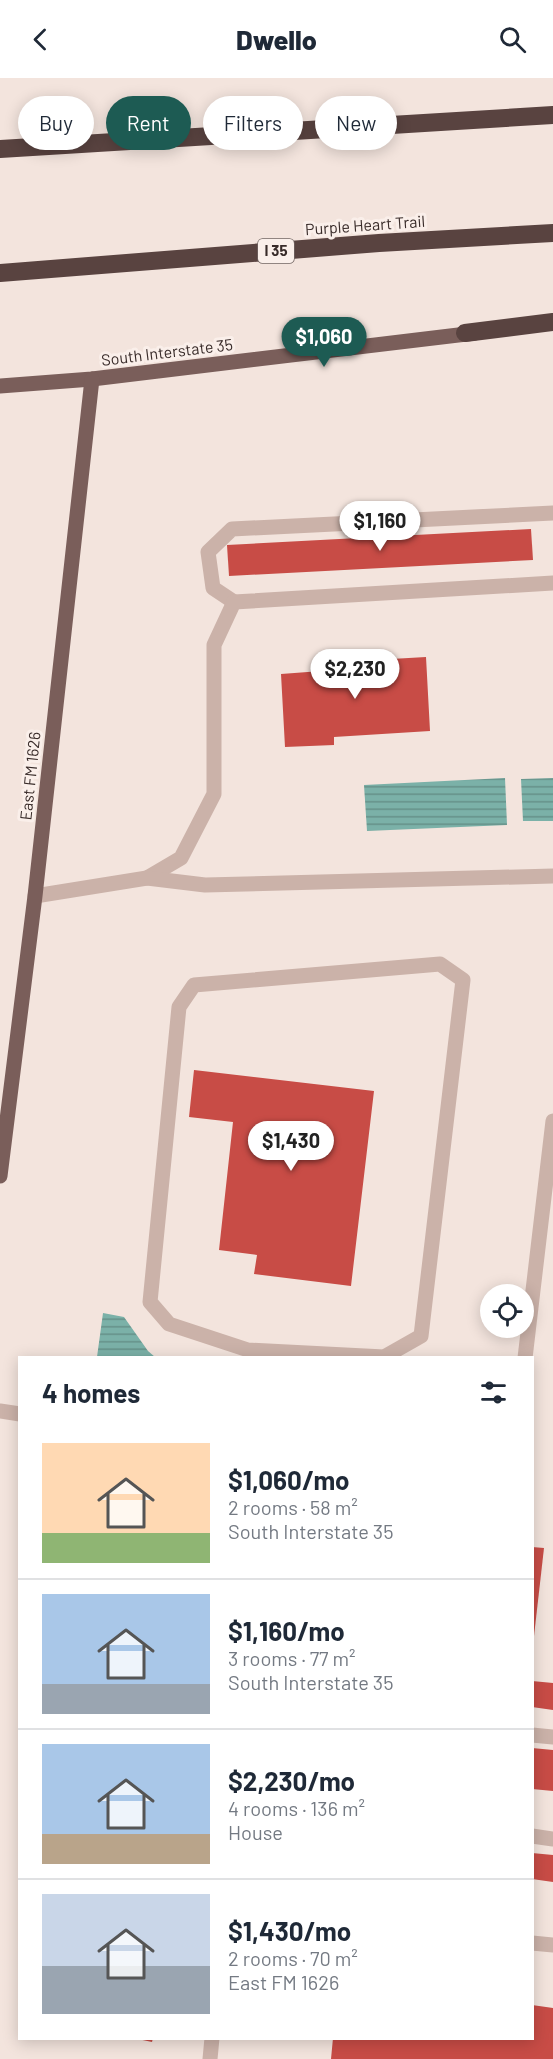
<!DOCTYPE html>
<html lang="en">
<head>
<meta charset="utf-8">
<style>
	body { margin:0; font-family:Barlow,sans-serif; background:#f2f2f3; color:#1f2937; height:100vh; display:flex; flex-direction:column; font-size:22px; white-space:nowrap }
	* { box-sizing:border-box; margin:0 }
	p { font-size:20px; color:#747a83 }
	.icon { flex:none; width:33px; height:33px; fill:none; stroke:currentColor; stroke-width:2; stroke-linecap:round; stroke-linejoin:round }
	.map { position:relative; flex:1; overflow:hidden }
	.side { position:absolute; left:18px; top:1278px; width:516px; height:684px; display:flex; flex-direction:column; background:#fff; border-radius:0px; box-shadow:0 3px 15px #0003 }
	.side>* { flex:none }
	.top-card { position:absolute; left:18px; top:18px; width:518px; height:54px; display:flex; gap:12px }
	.fabs { position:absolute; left:480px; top:1206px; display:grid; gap:12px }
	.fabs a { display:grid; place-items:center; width:54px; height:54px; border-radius:50%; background:#fff; box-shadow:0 3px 15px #0003; font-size:30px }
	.price { position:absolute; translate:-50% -51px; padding:0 14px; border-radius:21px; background:#fff; color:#222; font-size:20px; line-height:39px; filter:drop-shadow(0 2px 3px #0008) }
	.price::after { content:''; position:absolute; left:50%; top:36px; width:18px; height:14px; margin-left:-9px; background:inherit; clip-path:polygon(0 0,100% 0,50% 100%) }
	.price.selected { background:#1d5b53; color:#fff }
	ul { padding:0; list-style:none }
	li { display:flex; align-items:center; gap:18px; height:150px; padding:0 24px }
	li+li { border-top:2px solid #e0e1e3 }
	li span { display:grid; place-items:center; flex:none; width:168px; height:120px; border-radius:0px; color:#555 }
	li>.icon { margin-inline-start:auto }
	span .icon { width:72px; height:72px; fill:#fffc; stroke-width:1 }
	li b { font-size:26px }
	h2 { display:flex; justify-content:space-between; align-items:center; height:72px; padding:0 24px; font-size:26px }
	.chip { padding:0 21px; border-radius:27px; background:#fff; box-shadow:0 3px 15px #0003; font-size:21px; line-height:54px }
	.chip.selected { background:#1d5b53; color:#fff }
	header { display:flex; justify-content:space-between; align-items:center; height:78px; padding:0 24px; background:#fff; font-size:27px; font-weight:800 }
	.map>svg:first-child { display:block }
	.water { fill:url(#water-rules) }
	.building { fill:#c84c46 }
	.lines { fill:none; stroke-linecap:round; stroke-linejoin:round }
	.minor { stroke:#cbb2a9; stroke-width:15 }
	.major { stroke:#7a5e5a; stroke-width:15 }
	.highway { stroke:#594340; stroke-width:18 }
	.labels { text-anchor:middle; stroke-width:6; stroke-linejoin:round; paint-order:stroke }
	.shield { fill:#faefea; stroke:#726663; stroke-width:1.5 }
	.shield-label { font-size:15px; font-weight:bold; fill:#382b29 }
	.street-label { font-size:16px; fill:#382b29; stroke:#faefea }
</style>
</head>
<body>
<header><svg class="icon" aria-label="back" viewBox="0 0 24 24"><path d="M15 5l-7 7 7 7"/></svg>Dwello<svg class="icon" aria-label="search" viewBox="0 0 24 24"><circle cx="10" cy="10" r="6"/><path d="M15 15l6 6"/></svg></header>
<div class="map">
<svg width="553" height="1981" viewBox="0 0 553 1981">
	<defs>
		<pattern id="water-rules" width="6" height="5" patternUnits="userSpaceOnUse" patternTransform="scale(1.5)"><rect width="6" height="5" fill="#7bb1a8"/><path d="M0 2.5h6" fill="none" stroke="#669089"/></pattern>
	</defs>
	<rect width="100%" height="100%" fill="#f3e4dd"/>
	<g class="water">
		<path d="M505,700L507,747L367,753L364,707Z"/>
		<path d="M553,700V743H523L521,701Z"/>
		<path d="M103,1235L124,1239L148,1273L155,1279H97Z"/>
	</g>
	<g class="building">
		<path d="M531,451L533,482L229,498L227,467Z"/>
		<path d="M373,578L374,582L426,579L430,653L334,659V667L285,669L281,596L321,593L320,581Z"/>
		<path d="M194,992L374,1013L351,1208L254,1196L257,1177L219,1172L233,1044L189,1039Z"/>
		<path d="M532,1469L544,1470L534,1558H532Z"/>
		<path d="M532,1603L553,1605V1632L532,1629Z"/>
		<path d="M532,1670L553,1672V1713L532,1711Z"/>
		<path d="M532,1775L553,1777V1804L532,1801Z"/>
		<path d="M532,1927L553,1930V1981H331L333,1960H532Z"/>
		<path d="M133,1960H153L152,1964Z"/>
	</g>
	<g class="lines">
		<g class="minor">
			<path d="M234,524L213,510L208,474L232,451L553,435"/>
			<path d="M147,800L181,780L214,716V567L234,524L553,505"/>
			<path d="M35,818L147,800L205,807L553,798"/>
			<path d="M440,886L463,902L421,1258L384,1279L248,1272L169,1246L150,1224L179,929L194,907Z"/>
			<path d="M525,1280L553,1043"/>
			<path d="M0,1333L20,1336"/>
			<path d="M532,1657L553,1659"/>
			<path d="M532,1758L553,1761"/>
			<path d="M532,1865L553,1867"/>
			<path d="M210,1981L212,1960"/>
		</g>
		<g class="major">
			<path d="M0,308L92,301L475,255"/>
			<path d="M0,1098L35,818L92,301"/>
		</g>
		<g class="highway">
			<path d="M0,71L553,37"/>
			<path d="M0,195L379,165L553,155"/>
			<path d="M465,255L553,244"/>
		</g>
	</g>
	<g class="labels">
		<rect class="shield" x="258" y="161" width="36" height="24" rx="4.5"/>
		<g class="shield-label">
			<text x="276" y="178">I 35</text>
		</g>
		<g class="street-label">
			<text transform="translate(365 147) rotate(-4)" y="6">Purple Heart Trail</text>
			<text transform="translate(167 274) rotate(-7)" y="6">South Interstate 35</text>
			<text transform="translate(30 698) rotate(-84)" y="6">East FM 1626</text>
		</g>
	</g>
</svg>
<div class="fabs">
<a><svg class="icon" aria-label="locate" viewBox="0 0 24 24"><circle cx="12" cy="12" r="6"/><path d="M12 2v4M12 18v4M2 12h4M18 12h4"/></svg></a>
</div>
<b class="price selected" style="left:324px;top:290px">$1,060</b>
<b class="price" style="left:380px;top:474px">$1,160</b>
<b class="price" style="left:355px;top:622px">$2,230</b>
<b class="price" style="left:291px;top:1094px">$1,430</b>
<div class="top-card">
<a class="chip">Buy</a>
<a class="chip selected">Rent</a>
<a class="chip">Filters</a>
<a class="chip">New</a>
</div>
<section class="side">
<h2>4 homes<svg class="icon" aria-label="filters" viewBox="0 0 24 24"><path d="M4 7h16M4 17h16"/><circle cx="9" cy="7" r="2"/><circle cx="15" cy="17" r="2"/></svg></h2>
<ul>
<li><span style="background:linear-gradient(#ffd9b3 75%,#8fb573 0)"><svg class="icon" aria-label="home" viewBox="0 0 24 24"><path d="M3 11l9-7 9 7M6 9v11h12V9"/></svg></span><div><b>$1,060/mo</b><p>2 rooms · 58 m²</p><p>South Interstate 35</p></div></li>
<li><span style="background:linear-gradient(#a9c7e8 75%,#9aa5b1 0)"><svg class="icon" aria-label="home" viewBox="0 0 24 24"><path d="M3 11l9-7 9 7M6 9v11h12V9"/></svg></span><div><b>$1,160/mo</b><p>3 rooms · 77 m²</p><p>South Interstate 35</p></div></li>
<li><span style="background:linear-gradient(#a9c7e8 75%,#b9a48a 0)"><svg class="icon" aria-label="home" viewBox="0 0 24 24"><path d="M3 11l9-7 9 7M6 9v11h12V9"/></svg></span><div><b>$2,230/mo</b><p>4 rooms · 136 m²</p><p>House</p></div></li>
<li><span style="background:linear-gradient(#c9d6e8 60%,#9aa5b1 0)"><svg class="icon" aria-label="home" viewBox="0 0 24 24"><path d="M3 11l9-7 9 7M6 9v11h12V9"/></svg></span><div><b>$1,430/mo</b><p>2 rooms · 70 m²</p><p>East FM 1626</p></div></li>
</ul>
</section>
</div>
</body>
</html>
